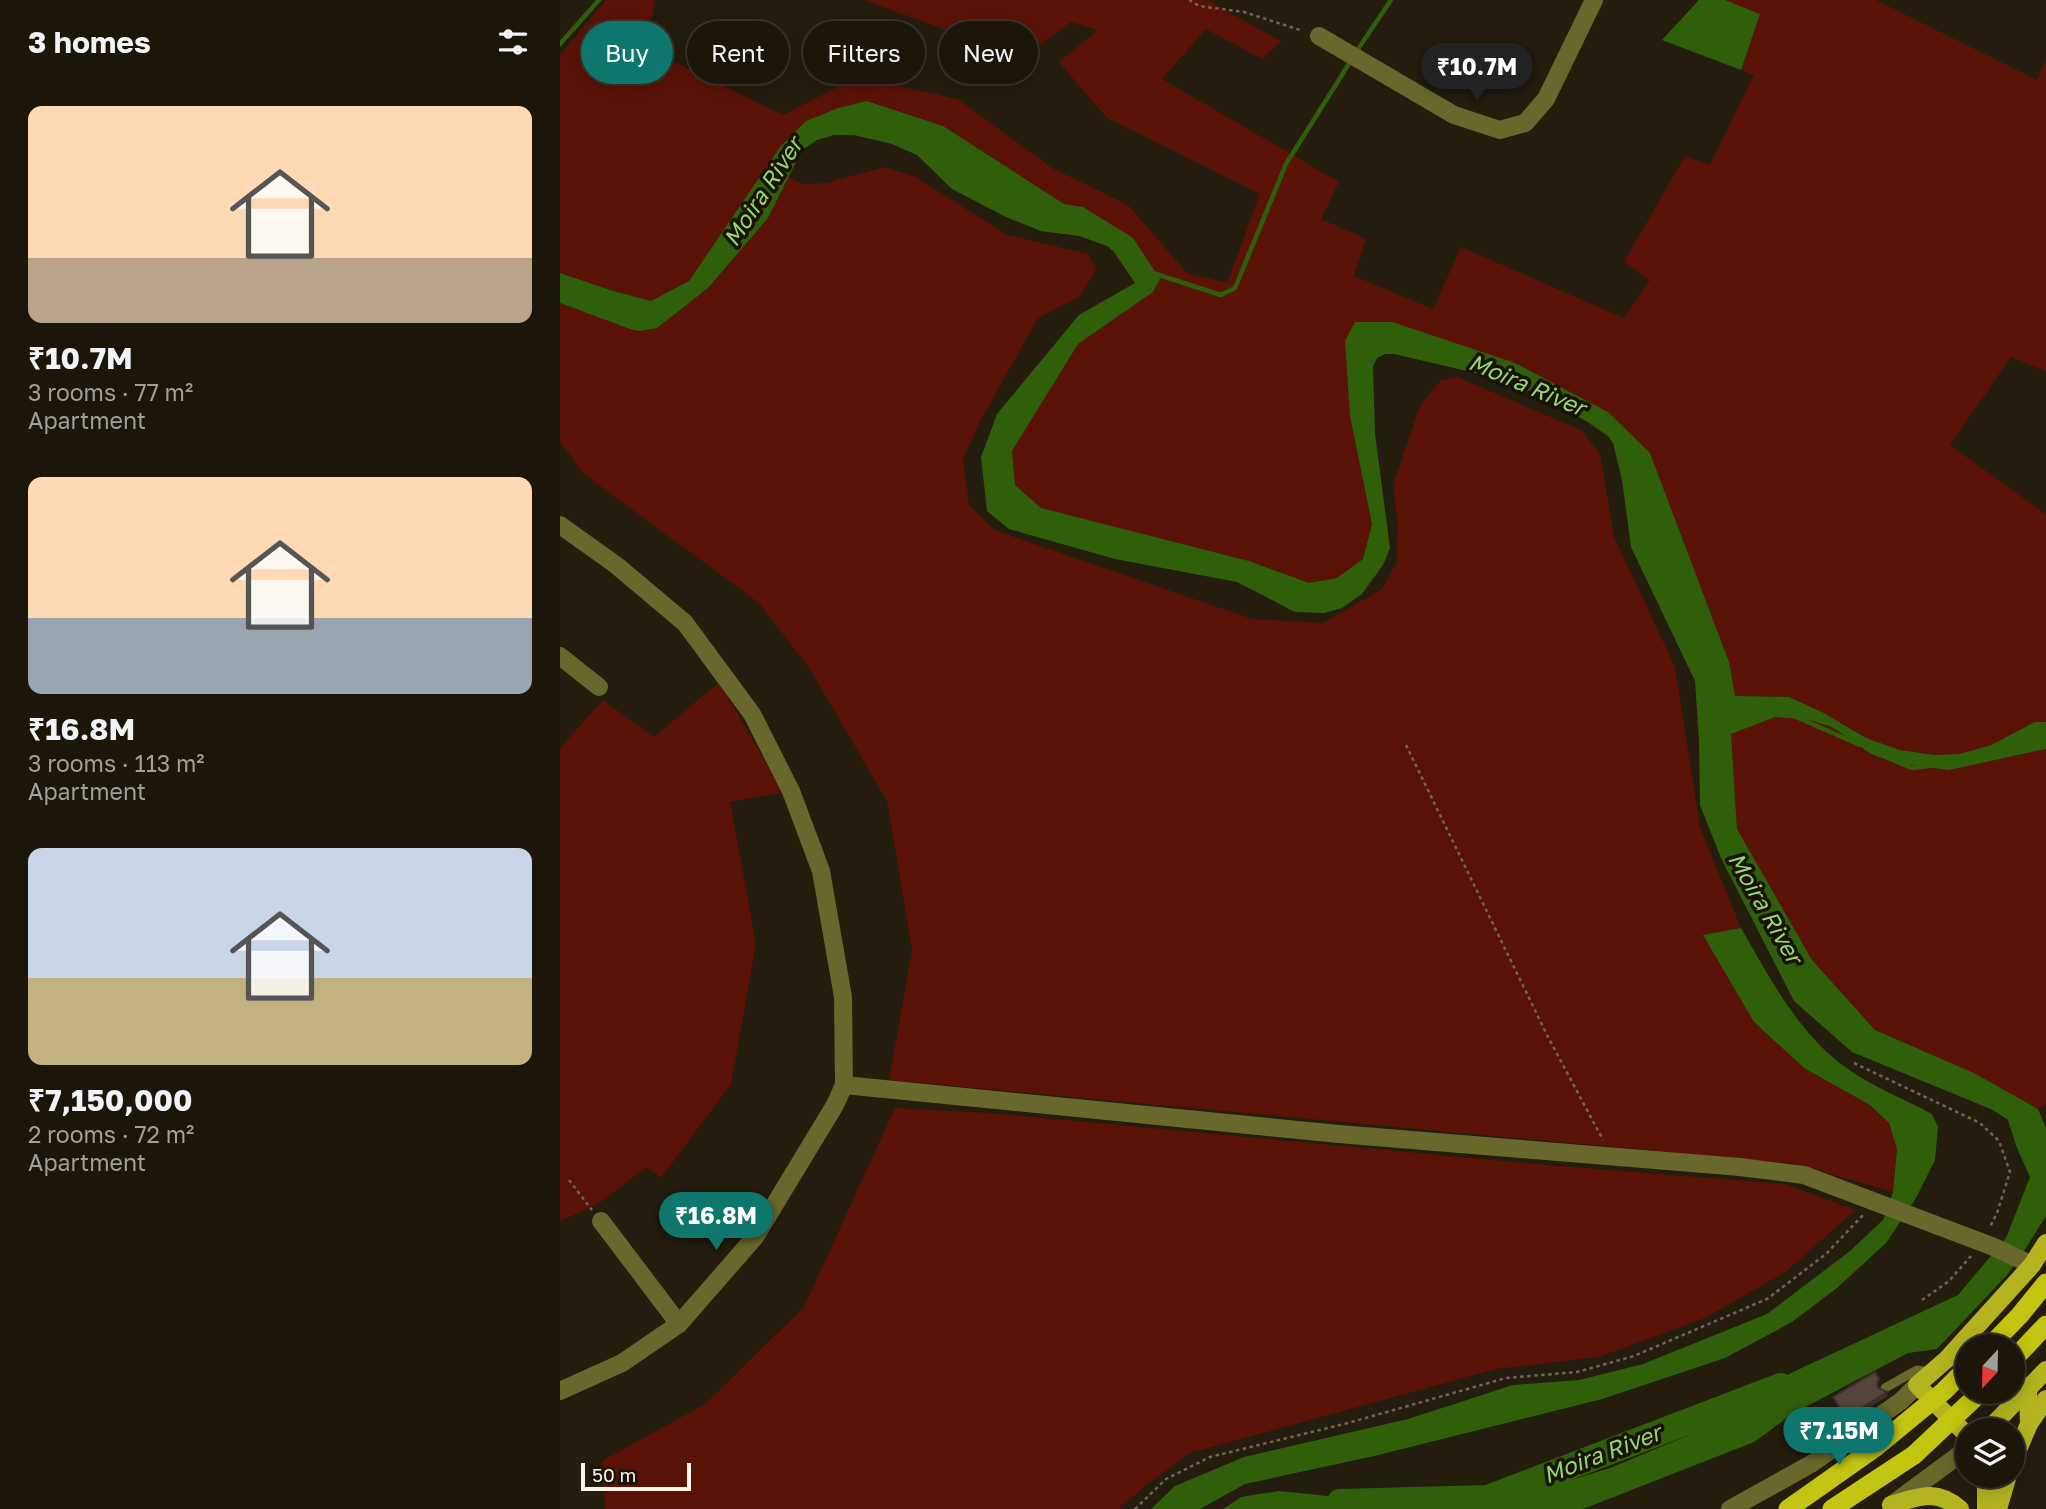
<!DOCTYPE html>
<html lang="en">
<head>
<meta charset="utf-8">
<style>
	body { margin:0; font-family:"Golos Text",sans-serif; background:#241e13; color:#f1f3f6; height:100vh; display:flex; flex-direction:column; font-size:26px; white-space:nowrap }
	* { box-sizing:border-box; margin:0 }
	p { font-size:23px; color:#a09f9c }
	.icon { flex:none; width:38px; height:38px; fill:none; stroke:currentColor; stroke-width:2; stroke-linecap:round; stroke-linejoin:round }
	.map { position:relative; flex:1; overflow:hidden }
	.drawer { display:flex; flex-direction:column; background:#1b150a; width:560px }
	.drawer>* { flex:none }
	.hud { position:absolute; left:21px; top:21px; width:665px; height:63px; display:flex; gap:14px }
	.needle { width:46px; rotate:202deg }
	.tools { position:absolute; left:1395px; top:1334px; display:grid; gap:14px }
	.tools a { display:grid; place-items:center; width:70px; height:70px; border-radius:50%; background:#1b150a; box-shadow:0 4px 18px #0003,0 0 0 2px #39342b; font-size:35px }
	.scale { position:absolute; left:21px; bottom:18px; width:110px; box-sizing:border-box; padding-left:7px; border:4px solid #f9f4e9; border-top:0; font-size:19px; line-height:24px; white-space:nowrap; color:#f9f4e9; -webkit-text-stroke:5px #1a1305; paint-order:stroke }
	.price { position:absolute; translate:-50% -60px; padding:0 16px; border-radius:24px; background:#0f766e; color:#fff; font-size:23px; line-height:46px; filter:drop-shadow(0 2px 4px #0008) }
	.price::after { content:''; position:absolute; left:50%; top:42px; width:21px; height:16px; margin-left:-10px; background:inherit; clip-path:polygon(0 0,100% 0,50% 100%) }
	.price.current { background:#222; color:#fff }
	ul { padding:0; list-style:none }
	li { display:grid; align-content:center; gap:14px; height:371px; padding:0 28px }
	li span { display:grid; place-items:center; height:217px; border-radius:14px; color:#555 }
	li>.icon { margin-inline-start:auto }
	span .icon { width:126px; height:126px; fill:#fffc; stroke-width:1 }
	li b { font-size:30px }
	h2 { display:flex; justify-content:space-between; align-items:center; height:84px; padding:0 28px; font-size:30px }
	.pill { padding:0 24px; border-radius:32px; background:#1b150a; box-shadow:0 4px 18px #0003,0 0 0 2px #39342b; font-size:24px; line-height:63px }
	.pill.current { background:#0f766e; color:#fff }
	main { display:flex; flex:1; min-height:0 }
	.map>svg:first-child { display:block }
	.green { fill:#5a1206 }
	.water { fill:#305f0a }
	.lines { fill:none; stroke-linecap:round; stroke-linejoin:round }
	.stream { stroke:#305f0a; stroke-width:4.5 }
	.river { stroke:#305f0a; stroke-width:26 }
	.path { stroke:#6d6658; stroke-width:2.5; stroke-dasharray:3.5 3.5; stroke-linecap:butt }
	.service { stroke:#68682c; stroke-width:9 }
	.minor { stroke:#68682c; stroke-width:18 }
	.tertiary { stroke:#68682c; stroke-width:18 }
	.primary { stroke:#b4b421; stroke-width:18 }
	.trunk { stroke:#c4c412; stroke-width:19 }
	.trunk-bridge { stroke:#c4c412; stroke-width:19 }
	.shaded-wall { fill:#3c3029 }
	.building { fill:#56453a; stroke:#3c3029; stroke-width:2 }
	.labels { text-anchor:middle; stroke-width:7; stroke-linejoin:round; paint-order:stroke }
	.water-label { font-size:23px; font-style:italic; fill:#94d66f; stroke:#1a1305 }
</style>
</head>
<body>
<main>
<section class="drawer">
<h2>3 homes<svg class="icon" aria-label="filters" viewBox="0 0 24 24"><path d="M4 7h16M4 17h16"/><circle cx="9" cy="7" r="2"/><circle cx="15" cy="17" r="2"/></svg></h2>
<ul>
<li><span style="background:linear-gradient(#ffd9b3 70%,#b9a48a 0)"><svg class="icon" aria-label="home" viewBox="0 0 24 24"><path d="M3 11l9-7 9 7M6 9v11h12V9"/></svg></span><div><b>₹10.7M</b><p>3 rooms · 77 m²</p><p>Apartment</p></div></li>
<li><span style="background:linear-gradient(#ffd9b3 65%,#9aa5b1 0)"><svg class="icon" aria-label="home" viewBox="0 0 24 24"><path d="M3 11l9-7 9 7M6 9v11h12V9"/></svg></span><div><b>₹16.8M</b><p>3 rooms · 113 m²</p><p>Apartment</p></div></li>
<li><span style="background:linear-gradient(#c9d6e8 60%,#c2b280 0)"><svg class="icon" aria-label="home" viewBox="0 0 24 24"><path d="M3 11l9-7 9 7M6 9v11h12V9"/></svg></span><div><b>₹7,150,000</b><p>2 rooms · 72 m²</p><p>Apartment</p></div></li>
</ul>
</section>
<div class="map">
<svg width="1486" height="1509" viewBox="0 0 1486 1509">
	<rect width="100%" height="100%" fill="#241c0d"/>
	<g class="green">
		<path d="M46,0H95L86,48L223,115L297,77L398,99L492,168L568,205L627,273L667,283L700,194L547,118L499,62L538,30L511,22L462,58L304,0H647L721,41L702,59L646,29L602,79L779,182L761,219L806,239L794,276L873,309L901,247L1064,318L1090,280L1064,262L1125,156L1150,165L1194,75L1181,70L1200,14L1165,0H1316L1477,80L1486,60V371L1451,357L1390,445L1486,514V722H1475L1431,745L1400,754L1374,755L1340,750L1306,738L1262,712L1229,697L1175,696L1169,662L1090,453L1048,412L955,363L785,341L790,416L812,524L803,559L777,578L749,583L689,561L481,508L455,485L452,451L518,344L593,292L523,207L504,204L383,126L308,101L278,108L246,121L220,147L129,281L91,301L53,291L0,273V55Z"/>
		<path d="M325,167L356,177L447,235L528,254L536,269L519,297L478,318L419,423L403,459L409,505L434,530L692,619L763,623L822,589L836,564L838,525L833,485L860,406L881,380L897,377L1021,430L1040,454L1054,537L1115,667L1140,827L1181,928L1144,936L1194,1022L1244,1068L1310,1105L1329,1123L1337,1149L1333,1192L1236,1164L329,1080L352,951L327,801L250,669L199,603L24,474L0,441V303L70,329L97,328L148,288L208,218L228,177L242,184L266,183Z"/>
		<path d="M159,682L223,792L170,802L196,944L171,1084L101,1178L87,1167L38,1204L0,1221V748L43,700L94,737Z"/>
		<path d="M1215,717L1246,719L1272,727L1311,754L1335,763L1389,770L1486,749V1104L1478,1109L1414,1073L1315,1030L1252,960L1177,829L1171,733Z"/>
		<path d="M335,1108L429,1113L988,1165L1225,1184L1295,1210L1227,1271L1145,1318L1039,1357L936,1369L630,1453L586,1485L559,1509H45L42,1461L145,1404L244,1307Z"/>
	</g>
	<g class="water">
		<path d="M1139,0H1165L1200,14L1181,70L1102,40Z"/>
		<path d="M307,101L383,126L504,204L523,207L573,238L600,279L593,292L518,344L452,451L455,485L481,508L689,561L749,583L777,578L803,559L812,524L790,416L785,341L795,322H832L955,363L1048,412L1090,453L1169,662L1175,696L1229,697L1262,712L1306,738L1340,750L1374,755L1400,754L1431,745L1475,722H1486V749L1389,770L1335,763L1311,754L1272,727L1246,719L1215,717L1171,734L1177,829L1252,960L1315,1030L1414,1073L1478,1109L1486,1128V1216L1464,1251L1447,1275L1377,1349L1348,1353L1234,1413L1194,1442L1023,1509H663L681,1497L719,1491L855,1505L936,1503L1050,1468L1127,1436L1231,1373L1398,1295L1446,1238L1470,1177L1457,1148L1448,1120L1433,1110L1292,1052L1234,1001L1161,858L1140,805L1139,741L1135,681L1071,547L1062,480L1053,443L1048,436L1026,421L950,381L834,354H825L817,358L813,366L815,434L830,548L823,565L802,594L782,608L764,613L735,612L677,582L555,559L449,529L427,511L421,457L437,414L519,315L575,283L554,252L547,246L519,236L481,231L446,217L392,189L357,155L332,144L294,135H274L257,140L242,150L208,218L148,288L97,328L79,331L70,329L0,303V273L53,291L91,301L129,281L220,147L246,121L278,108Z"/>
		<path d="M1181,928C1211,980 1240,1037 1291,1071C1316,1088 1346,1100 1372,1114L1378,1127L1375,1160L1356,1198L1326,1243L1277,1288L1232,1322L1165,1358L1042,1399L814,1456L685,1484L640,1509H591L615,1486L684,1457L848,1419L953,1385L1019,1380L1083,1364L1207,1314L1290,1251L1323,1220L1333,1192L1337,1149L1329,1123L1310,1105L1244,1068L1194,1022L1143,935Z"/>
	</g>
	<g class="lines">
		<g class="stream">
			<path d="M0,44L39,0"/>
			<path d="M796,52L831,0"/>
			<path d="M593,273L661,295L675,288L726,164L792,59"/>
			<path d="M1234,716L1300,745"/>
			<path d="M1337,762L1352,768L1369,766"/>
		</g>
		<path class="river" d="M780,1502L928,1498L1221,1386"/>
		<g class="path">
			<path d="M629,0L639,6L684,12L743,31"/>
			<path d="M846,745L987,1035L1043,1140"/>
			<path d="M1294,1063L1420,1123L1439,1141L1450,1172L1437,1213L1430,1227"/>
			<path d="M9,1180L32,1210"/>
			<path d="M1362,1300L1389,1281L1411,1256"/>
			<path d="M575,1509L606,1479L650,1457L788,1423L946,1378L1017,1372L1074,1356L1207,1299L1266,1254L1303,1215"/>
		</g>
		<path class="service" d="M1325,1388L1357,1370L1369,1372"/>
		<g class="minor">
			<path d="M759,36L894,115L940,130L965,123L986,99L1034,0"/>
			<path d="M0,656L39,687"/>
			<path d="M41,1221L119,1324"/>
			<path d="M0,1391L62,1363L119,1324L195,1237L275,1105L284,1085"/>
		</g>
		<g class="tertiary">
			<path d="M0,525L56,565L125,623L192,714L231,791L261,871L283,997L284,1085L779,1134L1180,1167L1244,1175L1434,1247L1472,1265"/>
			<path d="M1334,1503L1407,1449"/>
			<path d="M1170,1509L1251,1464L1341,1401L1357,1385"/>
		</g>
		<g class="primary">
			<path d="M1452,1376L1468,1391L1469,1424L1452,1464"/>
			<path d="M1469,1424L1486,1399"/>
			<path d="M1428,1430L1486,1370"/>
			<path d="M1407,1435L1357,1385L1387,1359L1472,1265L1486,1243"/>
			<path d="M1426,1475V1509"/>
			<path d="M1331,1505C1358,1497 1376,1488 1400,1509"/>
			<path d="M1438,1509L1448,1475"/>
		</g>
		<g class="trunk">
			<path d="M1430,1346L1460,1315L1486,1283"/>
			<path d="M1452,1361L1486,1325"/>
			<path d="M1228,1509L1316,1447"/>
			<path d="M1272,1509L1354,1455"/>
		</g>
		<g class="trunk-bridge">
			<path d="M1316,1447L1384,1391L1407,1368"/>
			<path d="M1354,1455L1422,1391"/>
		</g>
	</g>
	<path class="shaded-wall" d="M1327,1392L1328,1396L1287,1421L1286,1418Z"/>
	<path class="building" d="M1315,1372L1319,1379L1317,1383L1318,1388L1327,1392L1286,1418L1273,1397Z"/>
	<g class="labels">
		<g class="water-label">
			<text transform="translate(203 192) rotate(-57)" y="8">Moira River</text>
			<text transform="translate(967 385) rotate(23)" y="8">Moira River</text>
			<text transform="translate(1205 908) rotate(60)" y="8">Moira River</text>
			<text transform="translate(1042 1454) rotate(-21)" y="8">Moira River</text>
		</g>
	</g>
</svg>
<div class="tools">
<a><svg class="needle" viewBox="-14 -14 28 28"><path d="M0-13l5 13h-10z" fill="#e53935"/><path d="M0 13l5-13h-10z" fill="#a09f9c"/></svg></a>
<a><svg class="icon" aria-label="layers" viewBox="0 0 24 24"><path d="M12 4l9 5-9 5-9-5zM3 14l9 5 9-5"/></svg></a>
</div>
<div class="scale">50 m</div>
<b class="price current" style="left:917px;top:103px">₹10.7M</b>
<b class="price" style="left:156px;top:1252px">₹16.8M</b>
<b class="price" style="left:1279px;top:1467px">₹7.15M</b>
<div class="hud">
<a class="pill current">Buy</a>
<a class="pill">Rent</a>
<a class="pill">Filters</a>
<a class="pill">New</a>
</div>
</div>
</main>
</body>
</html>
